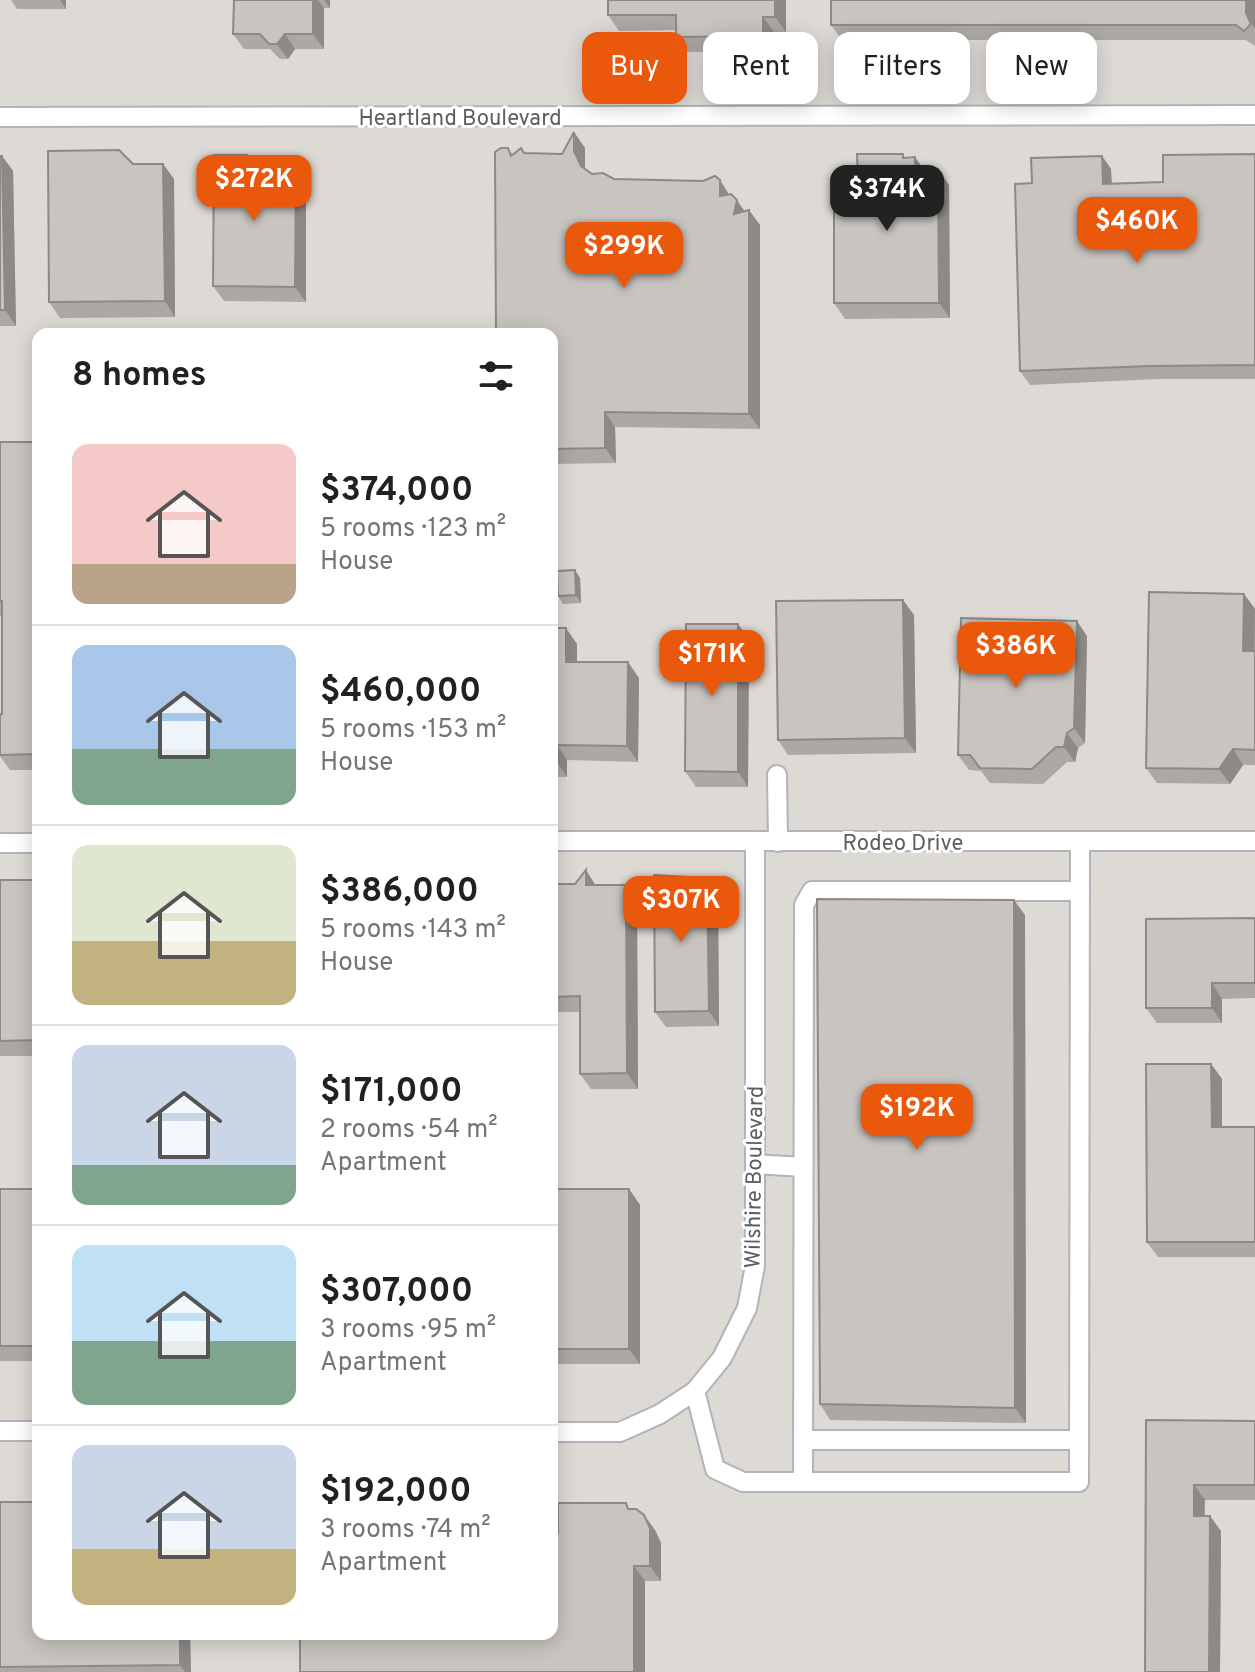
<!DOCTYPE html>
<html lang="en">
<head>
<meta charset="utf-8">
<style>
	body { margin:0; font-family:Overpass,sans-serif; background:#f6f6f6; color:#202124; height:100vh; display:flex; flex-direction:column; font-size:30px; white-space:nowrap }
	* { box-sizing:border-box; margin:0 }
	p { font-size:26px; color:#757577 }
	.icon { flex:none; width:44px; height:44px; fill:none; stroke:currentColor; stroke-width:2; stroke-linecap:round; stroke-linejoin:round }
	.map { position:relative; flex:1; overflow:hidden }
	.details { position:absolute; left:32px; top:328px; width:526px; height:1312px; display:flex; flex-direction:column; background:#fff; border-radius:16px; box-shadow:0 4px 20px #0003 }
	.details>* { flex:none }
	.banner { position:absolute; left:582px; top:32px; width:552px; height:72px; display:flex; gap:16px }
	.price { position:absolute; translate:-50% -68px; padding:0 18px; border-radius:16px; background:#ea580c; color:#fff; font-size:26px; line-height:52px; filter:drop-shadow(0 2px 4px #0008) }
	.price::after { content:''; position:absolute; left:50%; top:48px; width:24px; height:18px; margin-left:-12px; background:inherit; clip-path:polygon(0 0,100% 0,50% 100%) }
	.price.active { background:#222; color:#fff }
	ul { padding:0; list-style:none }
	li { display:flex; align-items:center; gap:24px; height:200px; padding:0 40px }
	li+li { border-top:2px solid #e0e0e0 }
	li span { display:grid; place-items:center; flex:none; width:224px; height:160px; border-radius:16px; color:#555 }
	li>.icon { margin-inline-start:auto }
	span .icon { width:96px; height:96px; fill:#fffc; stroke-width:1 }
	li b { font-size:34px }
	h2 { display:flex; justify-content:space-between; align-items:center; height:96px; padding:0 40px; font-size:34px }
	.pill { padding:0 28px; border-radius:16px; background:#fff; box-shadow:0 4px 20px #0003; font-size:28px; line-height:72px }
	.pill.active { background:#ea580c; color:#fff }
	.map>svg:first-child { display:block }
	.industrial { fill:#ddd9d4; fill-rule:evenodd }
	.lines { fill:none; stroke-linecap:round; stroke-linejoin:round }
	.minor-casing { stroke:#b1b4b8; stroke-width:22 }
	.minor { stroke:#fff; stroke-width:18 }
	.wall { fill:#aca9a4 }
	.shaded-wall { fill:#8c8986 }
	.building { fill:#c8c4bf; stroke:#8c8986; stroke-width:2 }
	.labels { text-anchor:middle; stroke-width:6; stroke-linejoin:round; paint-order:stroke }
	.street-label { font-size:22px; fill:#595e61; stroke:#fff }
</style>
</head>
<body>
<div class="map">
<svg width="1255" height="1672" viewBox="0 0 1255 1672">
	<rect width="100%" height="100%" fill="#ece7e0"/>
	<path class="industrial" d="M0,0H1255V1672H0ZM38,334H552V1634H38Z"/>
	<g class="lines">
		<defs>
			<g id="minor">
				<path d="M0,117L1255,115"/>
				<path d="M777,775L778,842"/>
				<path d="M552,841H1255"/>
				<path d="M0,843H38"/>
				<path d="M755,1164L803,1167"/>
				<path d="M695,1391L715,1469L743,1482H1079L1080,841"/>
				<path d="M0,1431H38"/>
				<path d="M552,1432H620L660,1414L695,1391L722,1358L747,1308L755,1266V842"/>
				<path d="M803,1440H1079"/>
				<path d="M803,1482L804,905L812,891H1080"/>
			</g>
		</defs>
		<use href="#minor" class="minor-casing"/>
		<use href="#minor" class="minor"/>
	</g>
	<g class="wall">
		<path d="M11,0H66V9H17Z"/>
		<path d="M234,0H330V8H324V49H295L288,59H280L270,49H244L233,34Z"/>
		<path d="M786,0V32H774V51L687,52L676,37V30L619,31L608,15Z"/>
		<path d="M1255,0V46L1246,40H842L831,25Z"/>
		<path d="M508,148L513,155L525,153L562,154L585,148V167L586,170L592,174L614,179L729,194L745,211L760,225V429L615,427L616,463L552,464V334Z"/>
		<path d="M903,154L905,158L949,185L950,318L845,319L834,303L858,183Z"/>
		<path d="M1255,154V379H1158L1030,385L1020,371L1032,183L1102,156L1111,169L1112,184L1163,182Z"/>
		<path d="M0,156H2L13,171L16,326H0Z"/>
		<path d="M254,163L296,168L306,183V302L224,301L213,286Z"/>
		<path d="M133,164H163L174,179L175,317L60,318L49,302Z"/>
		<path d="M0,442H38V770H10L0,756V714H2V616H0Z"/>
		<path d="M580,578L581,603L563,604L558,596Z"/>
		<path d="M1244,594L1255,609V765H1243L1230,784L1157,783L1146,768Z"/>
		<path d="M914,615L916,753L788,755L778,740Z"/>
		<path d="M552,628L577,644V662L639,678L638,762L567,760V777H552Z"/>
		<path d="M1087,636L1085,743L1078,748L1075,762H1067L1043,784L990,783L981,771L969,770L958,755Z"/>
		<path d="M749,639L748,787H696L685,771Z"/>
		<path d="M0,880L38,884V1056H0Z"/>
		<path d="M552,884L596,885L637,900L638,1089H591L580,1074V1012H552Z"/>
		<path d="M718,894L719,1026L666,1027L655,1012Z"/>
		<path d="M1025,915L1026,1423L830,1420L820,1404Z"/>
		<path d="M1255,918V998L1222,999V1023H1157L1146,1008Z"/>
		<path d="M1211,1064L1222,1079V1127L1255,1126V1257H1158L1147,1242Z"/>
		<rect x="0" y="1189" width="38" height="172"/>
		<path d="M552,1189H629L640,1205V1364H552Z"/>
		<path d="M1146,1420L1255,1421V1500H1205L1204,1516L1221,1531L1220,1672H1145Z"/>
		<path d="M0,1502L38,1634H190L191,1672H0Z"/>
		<path d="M630,1509L655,1530L661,1543V1581H645V1672L558,1533Z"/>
	</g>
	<g class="shaded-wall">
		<path d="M60,0H66V9Z"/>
		<path d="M313,0H318L324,8V49L313,34Z"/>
		<path d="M324,0H330V8Z"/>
		<path d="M775,0H786V32L775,17Z"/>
		<path d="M1246,0H1255V29L1246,13Z"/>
		<path d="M763,17L774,32V51L763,36Z"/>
		<path d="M285,34L295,49L288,59L277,44Z"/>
		<path d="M574,132L585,148V167L591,181L581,166L574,151Z"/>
		<path d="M2,156L13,171L16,326L5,310Z"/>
		<path d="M1102,156L1111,169L1112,197L1103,184Z"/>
		<path d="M915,157L926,173L915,169Z"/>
		<path d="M163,164L174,179L175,317L165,301Z"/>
		<path d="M296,168L306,183V302L295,287Z"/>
		<path d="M938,169L949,185L950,318L939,303Z"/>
		<path d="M720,180L730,196H720Z"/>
		<path d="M737,200L747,215L734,214Z"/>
		<path d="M749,210L760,225V429L749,414Z"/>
		<path d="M605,412L615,427L616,463L605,448Z"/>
		<path d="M575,570L580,578L581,603L576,595Z"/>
		<path d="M1244,594L1255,609L1254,666L1243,651Z"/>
		<path d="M903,600L914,615L916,753L905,738Z"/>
		<path d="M1077,621L1087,636L1085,743L1074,728Z"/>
		<path d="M738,624L749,639L748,787L738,772Z"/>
		<path d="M566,628L577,644V677L566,662Z"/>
		<path d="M628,662L639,678L638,762L627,746Z"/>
		<path d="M1067,733L1078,748L1075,762L1064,747Z"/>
		<path d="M557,745L567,760V777L557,762Z"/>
		<path d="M1233,749L1243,765L1230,784L1219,769Z"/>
		<path d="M586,870L596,886L586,885Z"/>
		<path d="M707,878L718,894L719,1026L709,1011Z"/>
		<path d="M35,880L38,884V1043L37,1040Z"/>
		<path d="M626,885L637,900L638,1089L627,1073Z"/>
		<path d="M1014,900L1025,915L1026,1423L1015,1408Z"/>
		<path d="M1212,983L1222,999V1023L1212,1008Z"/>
		<path d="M1211,1064L1222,1079V1142L1212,1127Z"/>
		<path d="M629,1189L640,1205V1364L629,1349Z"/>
		<path d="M1194,1485L1205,1500L1204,1531L1194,1516Z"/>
		<path d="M644,1515L655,1530L661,1543V1581L650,1566Z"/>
		<path d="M1210,1516L1221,1531L1220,1672H1209Z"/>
		<path d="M634,1566L645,1581V1672H634Z"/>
		<path d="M180,1634H190L191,1672H185L180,1665Z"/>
	</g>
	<g class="building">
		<path d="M234,0H313V34H285L277,44H269L260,34H233Z"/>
		<path d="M608,0H775V17H763V36L676,37V15H608Z"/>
		<path d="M831,0H1246V13L1251,24L1244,31L1236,25H831Z"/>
		<path d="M574,132V151L581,166L592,174L603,173L614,179L703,181L715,176L720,180V196L731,194L737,200L734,214L749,210V414L605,412V448L552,449V334H496L495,152L501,148H508L511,156L521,148L524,153L562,154Z"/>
		<path d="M119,150L133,164H163L165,301L49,302L48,151Z"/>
		<path d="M857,154H903V158L915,157V169H938L939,303H834V183H858Z"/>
		<path d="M1255,154V365L1149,366L1020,371L1015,184L1032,183L1031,158L1102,156L1103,184L1163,182V155Z"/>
		<path d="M214,155H247L254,163H289L296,168L295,287L213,286Z"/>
		<path d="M0,156H2L5,310H0Z"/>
		<path d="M0,442H38V754L0,755V714H2V601H0Z"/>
		<path d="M575,570L576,595L558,596L557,571Z"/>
		<path d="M1149,592L1244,594L1243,651H1255V750L1233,749L1219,769L1146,768Z"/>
		<path d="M903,600L905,738L778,740L776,601Z"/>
		<path d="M961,618L1077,621L1074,728L1067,733L1064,747H1056L1032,769L980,768L970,755H958Z"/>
		<path d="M686,624H738V772L685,771Z"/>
		<path d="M552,628H566V662H628L627,746L557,745V762H552Z"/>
		<path d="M586,870V885H626L627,1073L580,1074V996L552,997V884H575Z"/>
		<path d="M654,875L707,878L709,1011L655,1012Z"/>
		<path d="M0,880H35L37,1040L0,1041Z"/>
		<path d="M817,899L1014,900L1015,1408L820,1404Z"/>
		<path d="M1255,918V983H1212V1008H1146V919Z"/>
		<path d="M1146,1064H1211L1212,1127H1255V1242H1147Z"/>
		<rect x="0" y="1189" width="38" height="157"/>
		<rect x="552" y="1189" width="77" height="160"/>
		<path d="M1146,1420L1255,1421V1485H1194V1516H1210L1209,1672H1145Z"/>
		<path d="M0,1502H38V1634H180V1665L0,1667Z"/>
		<path d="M558,1503H626L628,1509H636L644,1515L650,1528V1566H634V1672H300V1634H552V1533H558Z"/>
	</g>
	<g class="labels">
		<g class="street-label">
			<text x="460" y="125">Heartland Boulevard</text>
			<text x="903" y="850">Rodeo Drive</text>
			<text transform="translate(753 1177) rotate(-89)" y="8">Wilshire Boulevard</text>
		</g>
	</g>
</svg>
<b class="price" style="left:254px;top:223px">$272K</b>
<b class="price active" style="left:887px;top:233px">$374K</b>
<b class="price" style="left:1137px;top:265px">$460K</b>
<b class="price" style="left:624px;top:290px">$299K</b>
<b class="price" style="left:1016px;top:690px">$386K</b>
<b class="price" style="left:712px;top:698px">$171K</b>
<b class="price" style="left:681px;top:944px">$307K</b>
<b class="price" style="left:917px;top:1152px">$192K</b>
<div class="banner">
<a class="pill active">Buy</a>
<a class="pill">Rent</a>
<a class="pill">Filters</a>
<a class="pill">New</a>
</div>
<section class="details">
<h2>8 homes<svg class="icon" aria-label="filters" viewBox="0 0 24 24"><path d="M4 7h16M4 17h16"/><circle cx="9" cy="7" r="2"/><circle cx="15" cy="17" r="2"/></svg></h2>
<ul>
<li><span style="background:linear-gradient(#f6c9c9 75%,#b9a48a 0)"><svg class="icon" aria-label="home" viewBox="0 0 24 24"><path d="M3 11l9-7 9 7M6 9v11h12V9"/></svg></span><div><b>$374,000</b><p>5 rooms · 123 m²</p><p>House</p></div></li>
<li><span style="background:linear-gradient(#a9c7e8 65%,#7fa58c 0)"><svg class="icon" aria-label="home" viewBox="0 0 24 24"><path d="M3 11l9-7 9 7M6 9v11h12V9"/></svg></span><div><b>$460,000</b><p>5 rooms · 153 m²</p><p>House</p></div></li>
<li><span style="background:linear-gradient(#dfe7d0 60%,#c2b280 0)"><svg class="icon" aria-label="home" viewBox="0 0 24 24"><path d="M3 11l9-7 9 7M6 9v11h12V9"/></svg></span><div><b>$386,000</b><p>5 rooms · 143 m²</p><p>House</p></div></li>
<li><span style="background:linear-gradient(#c9d6e8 75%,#7fa58c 0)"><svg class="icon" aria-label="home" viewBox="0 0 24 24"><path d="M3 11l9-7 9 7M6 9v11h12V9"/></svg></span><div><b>$171,000</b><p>2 rooms · 54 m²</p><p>Apartment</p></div></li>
<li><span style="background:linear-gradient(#bfe0f5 60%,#7fa58c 0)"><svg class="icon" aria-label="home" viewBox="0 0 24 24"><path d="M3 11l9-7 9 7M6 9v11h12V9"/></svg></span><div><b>$307,000</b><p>3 rooms · 95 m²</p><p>Apartment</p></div></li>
<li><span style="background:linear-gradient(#c9d6e8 65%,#c2b280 0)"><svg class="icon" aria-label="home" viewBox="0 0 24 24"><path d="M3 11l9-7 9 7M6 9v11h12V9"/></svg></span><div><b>$192,000</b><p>3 rooms · 74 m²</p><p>Apartment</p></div></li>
</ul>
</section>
</div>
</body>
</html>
